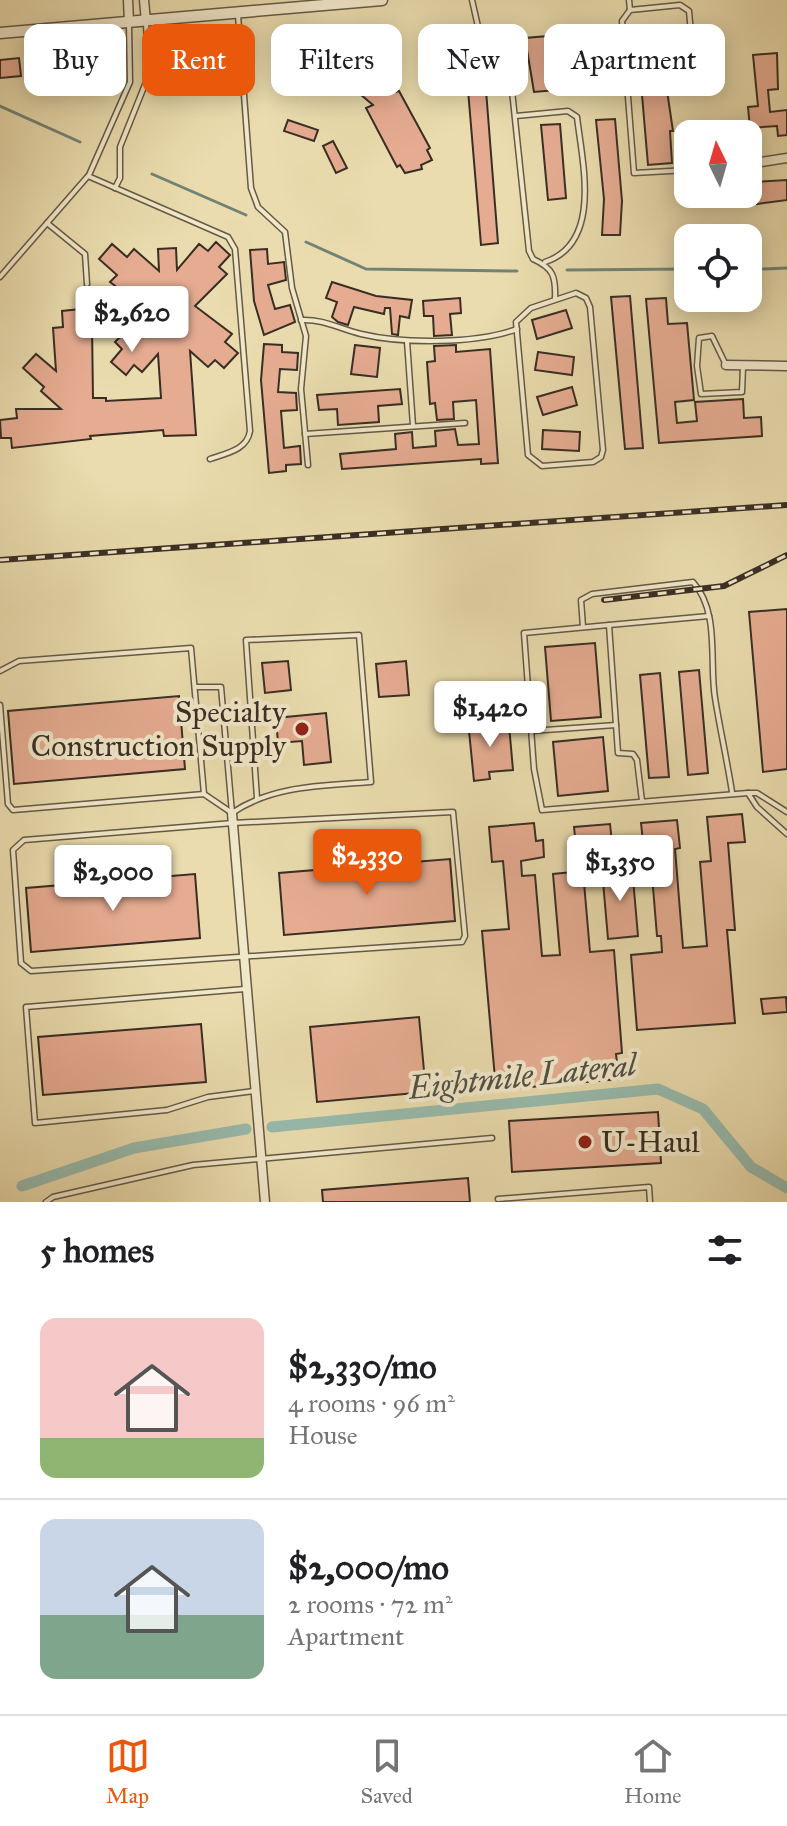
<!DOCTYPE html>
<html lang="en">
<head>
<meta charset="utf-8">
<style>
	body { margin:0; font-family:"IM FELL Great Primer",serif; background:#f2f2f2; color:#202124; height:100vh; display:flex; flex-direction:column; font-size:30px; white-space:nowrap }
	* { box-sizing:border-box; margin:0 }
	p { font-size:26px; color:#757577 }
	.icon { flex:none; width:44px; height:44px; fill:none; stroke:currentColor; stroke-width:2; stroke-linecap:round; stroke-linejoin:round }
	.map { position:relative; height:1202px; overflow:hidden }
	.details { display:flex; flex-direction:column; background:#fff; flex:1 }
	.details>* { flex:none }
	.top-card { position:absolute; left:24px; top:24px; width:740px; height:72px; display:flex; gap:16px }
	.needle { width:52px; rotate:355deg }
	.controls { position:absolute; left:674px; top:120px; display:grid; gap:16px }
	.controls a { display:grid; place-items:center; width:88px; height:88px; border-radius:16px; background:#fff; box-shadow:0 4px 20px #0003; font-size:40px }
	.price { position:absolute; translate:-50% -68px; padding:0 18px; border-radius:8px; background:#fff; color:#222; font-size:26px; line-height:52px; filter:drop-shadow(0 2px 4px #0008) }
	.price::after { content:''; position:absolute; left:50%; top:48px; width:24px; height:18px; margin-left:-12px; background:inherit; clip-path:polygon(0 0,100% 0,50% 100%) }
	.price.selected { background:#ea580c; color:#fff }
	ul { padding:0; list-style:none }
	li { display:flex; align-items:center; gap:24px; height:200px; padding:0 40px }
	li+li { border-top:2px solid #e0e0e0 }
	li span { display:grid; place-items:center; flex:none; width:224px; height:160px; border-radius:16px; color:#555 }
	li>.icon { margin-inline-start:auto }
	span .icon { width:96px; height:96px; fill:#fffc; stroke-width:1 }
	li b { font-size:34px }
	h2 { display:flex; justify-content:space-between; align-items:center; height:96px; padding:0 40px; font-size:34px }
	.chip { padding:0 28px; border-radius:16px; background:#fff; box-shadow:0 4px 20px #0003; font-size:28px; line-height:72px }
	.chip.selected { background:#ea580c; color:#fff }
	.dock { display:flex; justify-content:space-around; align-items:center; height:112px; border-top:2px solid #e0e0e0; background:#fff; font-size:22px; color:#757577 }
	.dock a { display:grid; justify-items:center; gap:4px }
	.dock .selected { color:#ea580c }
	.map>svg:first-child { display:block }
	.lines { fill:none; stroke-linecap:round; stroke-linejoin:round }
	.stream { stroke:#728376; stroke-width:3 }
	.canal { stroke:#98bbad; stroke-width:11 }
	.building { fill:#e6ac92; stroke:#392e24; stroke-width:2 }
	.service-casing { stroke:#655a46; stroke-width:7 }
	.minor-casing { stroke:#655a46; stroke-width:11 }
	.tertiary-casing { stroke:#655a46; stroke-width:13 }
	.service { stroke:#f1e8ca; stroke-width:4 }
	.minor { stroke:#f1e8ca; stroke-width:8 }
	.tertiary { stroke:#f1e8ca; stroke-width:10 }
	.rail-casing { stroke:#392e24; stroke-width:6 }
	.rail { stroke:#f1e8ca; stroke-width:3; stroke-dasharray:9; stroke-linecap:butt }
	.poi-dot { fill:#8f2418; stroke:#f1e8ca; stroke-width:3 }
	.labels { text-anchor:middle; stroke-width:8; stroke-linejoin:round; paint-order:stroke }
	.poi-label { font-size:30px; fill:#392e24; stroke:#f1e8ca; text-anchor:end }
	.water-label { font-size:32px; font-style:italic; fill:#515146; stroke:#f1e8ca }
</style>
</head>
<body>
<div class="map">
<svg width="787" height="1202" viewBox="0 0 787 1202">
	<rect width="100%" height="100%" fill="#eadcae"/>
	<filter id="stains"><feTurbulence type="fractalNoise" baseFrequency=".0025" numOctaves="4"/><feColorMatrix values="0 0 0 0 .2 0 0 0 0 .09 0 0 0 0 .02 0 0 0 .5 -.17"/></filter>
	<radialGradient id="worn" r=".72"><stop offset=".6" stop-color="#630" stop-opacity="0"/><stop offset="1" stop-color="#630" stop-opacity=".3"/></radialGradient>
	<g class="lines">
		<g class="stream">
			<path d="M0,106L80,142"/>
			<path d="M152,174L246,215"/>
			<path d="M306,242L366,269L517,271"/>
			<path d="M763,269L787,268"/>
			<path d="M567,270L688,269"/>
		</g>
		<g class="canal">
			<path d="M272,1127L658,1089L703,1109L751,1167L787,1188"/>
			<path d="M22,1186L134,1148L246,1129"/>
		</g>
	</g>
	<g class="building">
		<path d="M684,30L688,82L666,84L673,131H670L672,163L648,165L642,95L659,93L657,71L631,73L628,35Z"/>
		<path d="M607,31L610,66L620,65L621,74L613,75L614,85L534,92L525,38Z"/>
		<path d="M294,36L357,56L356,59L366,62L391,83L396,92L399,91L430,148L427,150L432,160L421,165L422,169L405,173L400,165L397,167L366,108L373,105L348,84L346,92L283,73L284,69L275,66L277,43L281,44L284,37L293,40Z"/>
		<path d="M483,52L498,243L481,245L465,54Z"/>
		<path d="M69,53L71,68H65V72L46,70L45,56Z"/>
		<path d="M777,53L778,89L768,90L770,112L787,110V135L778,136L777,126L750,128L748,107L758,106L753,55Z"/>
		<path d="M19,58L21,76L0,78V60Z"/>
		<path d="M615,119L622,201L620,235H602L604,199L596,120Z"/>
		<path d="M288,120L318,130L314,141L284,131Z"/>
		<path d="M560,124L566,198L548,200L541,125Z"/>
		<path d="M333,141L347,168L336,173L323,146Z"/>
		<path d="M787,180V200L757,204L755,182Z"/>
		<path d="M216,242L230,255L219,267L227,274L195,306L232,334L225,342L238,353L224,368L215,360L208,367L190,351L196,435L164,436L163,430L90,436L91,439L12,448L11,438H1L0,420L17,418L16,409H61L41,391L44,387L23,368L36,354L56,371L53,328L63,327L62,311L80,309L81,326H92L93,398H106V401L161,398L158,354L142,372L134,365L126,375L111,362L122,349L115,342L147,310L110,282L117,275L99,259L112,244L127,257L134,249L159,271L158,249L176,248L177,270L199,244L208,251Z"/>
		<path d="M267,249L268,264L284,262L286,280L268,285L275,309L290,305L295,322L264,335L254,301L250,250Z"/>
		<path d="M332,282L376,296L412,300L409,318L400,316L398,335L392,334L390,308H385L384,314L354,307L348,325L338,322L332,317L337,302L326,298Z"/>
		<path d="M630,296L643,448L625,449L611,297Z"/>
		<path d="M460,298L461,313L450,314L452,335L434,336L433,316H424L423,301Z"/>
		<path d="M666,298L668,324L687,323L694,400L675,402L677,423L697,421L695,402L743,399L744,418L761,417L762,436L659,443L646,299Z"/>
		<path d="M566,310L572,328L537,339L532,320Z"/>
		<path d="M264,344L282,345V352L298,353L297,370L280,369L278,392L296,393L297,410L281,411L284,448L300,446L301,464L286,465V471L269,473L261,380Z"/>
		<path d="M355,345L380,348L377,377L351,374Z"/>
		<path d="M456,345V352L490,349L498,463L481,464V459L342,469L340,454L396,449L395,434L412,432L413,448L436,446L435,431L455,429L458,445L479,444L476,400L453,402L454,419L437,420L435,403L430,404L427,362L435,361L434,346Z"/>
		<path d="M538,352L574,357L572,375L535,370Z"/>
		<path d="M572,387L577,405L543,415L537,397Z"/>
		<path d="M400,389L402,404L378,406L379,422L338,425L337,409L319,410L317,395Z"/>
		<path d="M543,430L580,432L579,451L542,449Z"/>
		<path d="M787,609V769L763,772L749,612Z"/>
		<path d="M595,643L601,717L551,721L545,647Z"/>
		<path d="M288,661L291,690L265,693L262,663Z"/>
		<path d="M406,661L409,695L379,697L376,664Z"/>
		<path d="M699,670L708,773L688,775L679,672Z"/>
		<path d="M660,673L669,777L649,778L640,675Z"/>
		<path d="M179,696L185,769L14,784L8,711Z"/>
		<path d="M326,713L331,762L304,765L302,741L278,743L276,718Z"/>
		<path d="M485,720L486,727L509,725L513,770L489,772L490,779L474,781L468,721Z"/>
		<path d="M603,737L608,791L558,796L553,742Z"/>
		<path d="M742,814L745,842L728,843L735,930H727L735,1023L637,1030L631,955L662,952L661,936H657L650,851H644L641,823L677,820L680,848L675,849L683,948L707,946L700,862L711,861L707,817Z"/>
		<path d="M534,823L536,841L543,840L544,857L521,861L522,876L535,875L542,956L560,955L553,874L583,871L590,952L614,950L622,1053L616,1054L619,1079L496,1090L482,931L509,929L503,861L492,862L489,827Z"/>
		<path d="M610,824L613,852L577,856L574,827Z"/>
		<path d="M450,859L455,921L284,935L279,873Z"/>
		<path d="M632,867L638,936L608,939L602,870Z"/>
		<path d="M195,874L200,938L31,952L26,888Z"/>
		<path d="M786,997L787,1012L763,1014L761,999Z"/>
		<path d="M419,1017L426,1092L317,1102L310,1027Z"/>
		<path d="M201,1024L206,1082L43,1095L38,1037Z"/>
		<path d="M658,1112L661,1163L512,1172L509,1121Z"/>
		<path d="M468,1178L470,1202H323L322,1190Z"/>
	</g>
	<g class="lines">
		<defs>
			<g id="service">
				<path d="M472,0L479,31L508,53L529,251L533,259C553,268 556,276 555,299"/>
				<path d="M629,0L630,10"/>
				<path d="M238,15L251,188L258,207L285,232L292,288L306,336L301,389L308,465"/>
				<path d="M516,116L568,111L577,117C582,161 603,243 545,262"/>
				<path d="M688,170L634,173L622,21L630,10L680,5L689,11L696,87"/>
				<path d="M89,175L130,82L129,25"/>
				<path d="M115,188L120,178V147L148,77L146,21"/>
				<path d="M47,223L85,254L87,284"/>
				<path d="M0,277L88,176L228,237L235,249L250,431C247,450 227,453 210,459"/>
				<path d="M576,293L586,298L590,307L603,450L601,457L593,462L542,466L528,455L516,322L531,308Z"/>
				<path d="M301,320C324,319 340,329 361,334C403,344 476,344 517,329"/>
				<path d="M407,341L413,426"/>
				<path d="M726,365L712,336L699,338L697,366L701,394L742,392L743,367"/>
				<path d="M305,434L465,423"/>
				<path d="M609,625L709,616"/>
				<path d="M583,627L581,600L592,594L693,582C720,612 709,661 715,698C720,729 727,760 732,792"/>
				<path d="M0,671L19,661L191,648L204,794"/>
				<path d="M195,687H221L232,813"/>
				<path d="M0,705L8,804L13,810L204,794L232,813"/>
				<path d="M531,731L616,725"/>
				<path d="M642,801L637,760L633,754L618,753L609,625L524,633L534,769L542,810L748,793"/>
				<path d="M453,812L465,936L462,942L31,971L21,963L13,850L24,840L233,823Z"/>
				<path d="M787,812L757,793H748L757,807L787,834"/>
				<path d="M232,813C273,785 323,786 371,782L359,635L246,640L257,798"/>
				<path d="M245,989L26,1007L35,1123L167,1110L208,1097L254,1091"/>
				<path d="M498,1199L649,1187L650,1202"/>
				<path d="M46,1202L53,1197L193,1165L492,1138"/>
			</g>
			<g id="minor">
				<path d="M128,0L129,22"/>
				<path d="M144,0L146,21"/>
				<path d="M748,164L787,158"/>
				<path d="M726,365L787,366"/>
				<path d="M232,813L265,1202"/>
			</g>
			<path id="tertiary" d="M0,33L382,0"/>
		</defs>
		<use href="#service" class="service-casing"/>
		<use href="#minor" class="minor-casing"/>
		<use href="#tertiary" class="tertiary-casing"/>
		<use href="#service" class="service"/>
		<use href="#minor" class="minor"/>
		<use href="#tertiary" class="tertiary"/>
		<defs>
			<g id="rail">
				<path d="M0,560L787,505"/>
				<path d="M604,600L724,586L787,555"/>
			</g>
		</defs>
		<use href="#rail" class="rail-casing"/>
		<use href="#rail" class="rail"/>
	</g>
	<g class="poi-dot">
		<circle cx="302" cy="729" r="8"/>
		<circle cx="585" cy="1142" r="8"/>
	</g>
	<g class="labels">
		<g class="poi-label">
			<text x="286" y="722">Specialty<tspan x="286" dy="34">Construction Supply</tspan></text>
			<text x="601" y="1152" text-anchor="start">U-Haul</text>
		</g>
		<g class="water-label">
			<text transform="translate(522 1076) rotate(-6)" y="11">Eightmile Lateral</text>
		</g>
	</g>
	<rect width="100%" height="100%" filter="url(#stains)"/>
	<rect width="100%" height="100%" fill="url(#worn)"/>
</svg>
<div class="controls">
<a><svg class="needle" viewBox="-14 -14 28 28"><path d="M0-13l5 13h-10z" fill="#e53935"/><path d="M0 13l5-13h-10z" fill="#757577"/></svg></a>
<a><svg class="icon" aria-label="locate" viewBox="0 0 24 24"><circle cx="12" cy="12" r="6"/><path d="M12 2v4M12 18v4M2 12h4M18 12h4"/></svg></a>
</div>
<b class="price" style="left:132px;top:354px">$2,620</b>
<b class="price" style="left:490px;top:749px">$1,420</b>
<b class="price selected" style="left:367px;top:897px">$2,330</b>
<b class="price" style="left:620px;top:903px">$1,350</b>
<b class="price" style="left:113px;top:913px">$2,000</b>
<div class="top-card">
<a class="chip">Buy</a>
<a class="chip selected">Rent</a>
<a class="chip">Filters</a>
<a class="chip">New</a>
<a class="chip">Apartment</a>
</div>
</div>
<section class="details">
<h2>5 homes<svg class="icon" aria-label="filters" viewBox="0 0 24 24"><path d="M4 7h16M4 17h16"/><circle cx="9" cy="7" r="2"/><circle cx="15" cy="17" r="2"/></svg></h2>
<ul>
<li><span style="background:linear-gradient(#f6c9c9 75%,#8fb573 0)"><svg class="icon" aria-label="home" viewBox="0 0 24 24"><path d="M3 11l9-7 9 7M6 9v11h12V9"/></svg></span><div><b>$2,330/mo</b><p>4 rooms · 96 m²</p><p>House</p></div></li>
<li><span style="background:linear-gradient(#c9d6e8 60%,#7fa58c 0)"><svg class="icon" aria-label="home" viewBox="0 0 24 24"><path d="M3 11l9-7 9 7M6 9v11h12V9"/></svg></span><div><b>$2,000/mo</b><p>2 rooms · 72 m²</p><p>Apartment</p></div></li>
</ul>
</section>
<nav class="dock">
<a class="selected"><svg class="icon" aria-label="map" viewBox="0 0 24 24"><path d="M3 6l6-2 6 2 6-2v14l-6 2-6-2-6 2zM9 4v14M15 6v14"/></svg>Map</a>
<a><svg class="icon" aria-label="saved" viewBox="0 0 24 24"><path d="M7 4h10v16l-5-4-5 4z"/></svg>Saved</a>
<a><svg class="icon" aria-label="home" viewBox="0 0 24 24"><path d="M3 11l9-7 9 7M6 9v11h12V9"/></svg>Home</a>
</nav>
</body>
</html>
